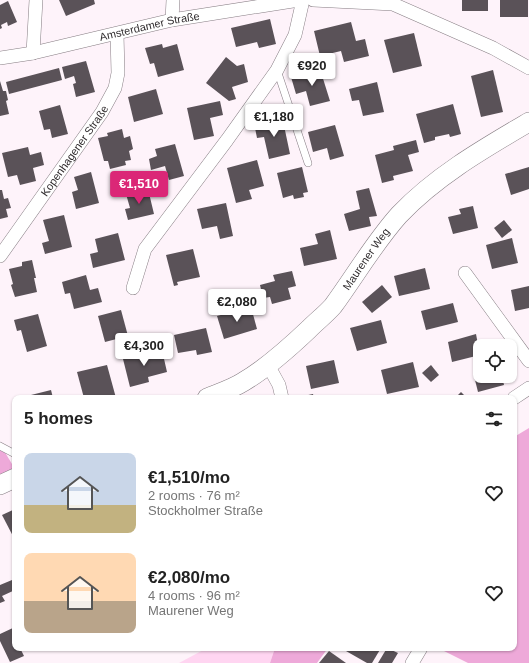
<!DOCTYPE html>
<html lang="en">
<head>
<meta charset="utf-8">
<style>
	body { margin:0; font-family:Helvetica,sans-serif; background:#f2f2f2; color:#222; height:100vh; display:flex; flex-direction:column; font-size:15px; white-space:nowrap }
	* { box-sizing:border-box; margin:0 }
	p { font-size:13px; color:#767676 }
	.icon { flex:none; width:22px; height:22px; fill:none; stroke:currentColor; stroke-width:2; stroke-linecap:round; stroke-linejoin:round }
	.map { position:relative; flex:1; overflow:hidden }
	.drawer { position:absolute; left:12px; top:395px; width:505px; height:256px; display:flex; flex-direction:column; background:#fff; border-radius:8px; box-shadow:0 1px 3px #0004 }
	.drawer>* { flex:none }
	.fabs { position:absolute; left:473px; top:339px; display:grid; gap:8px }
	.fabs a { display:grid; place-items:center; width:44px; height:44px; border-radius:8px; background:#fff; box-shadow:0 1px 3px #0004; font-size:20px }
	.price { position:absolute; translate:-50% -34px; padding:0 9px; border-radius:4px; background:#fff; color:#222; font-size:13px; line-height:26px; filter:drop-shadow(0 1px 2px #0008) }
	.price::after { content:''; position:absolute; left:50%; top:24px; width:12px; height:9px; margin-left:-6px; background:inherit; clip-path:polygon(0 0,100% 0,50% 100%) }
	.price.selected { background:#db2777; color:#fff }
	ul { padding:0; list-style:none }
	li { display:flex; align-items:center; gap:12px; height:100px; padding:0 12px }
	li span { display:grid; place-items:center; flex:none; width:112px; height:80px; border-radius:8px; color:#555 }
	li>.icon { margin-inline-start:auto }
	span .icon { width:48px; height:48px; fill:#fffc; stroke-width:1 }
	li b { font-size:17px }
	h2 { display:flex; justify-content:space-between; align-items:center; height:48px; padding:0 12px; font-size:17px }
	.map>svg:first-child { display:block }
	.green { fill:#ffd5f1 }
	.forest { fill:#eea9d9 }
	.building { fill:#5a5258 }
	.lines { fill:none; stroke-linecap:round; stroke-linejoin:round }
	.lane-casing { stroke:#867d83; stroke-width:8 }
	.street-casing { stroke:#867d83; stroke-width:14 }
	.secondary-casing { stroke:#867d83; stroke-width:20 }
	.lane { stroke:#fff; stroke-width:7 }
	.street { stroke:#fff; stroke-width:13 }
	.secondary { stroke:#fff; stroke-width:19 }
	.labels { text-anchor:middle; stroke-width:4; stroke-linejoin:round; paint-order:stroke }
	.street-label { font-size:11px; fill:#312d2f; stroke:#fef3fa }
</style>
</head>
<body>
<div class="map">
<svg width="529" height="663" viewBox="0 0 529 663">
	<rect width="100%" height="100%" fill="#fef3fa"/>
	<path class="green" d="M207,648H275L270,663H179Z"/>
	<g class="forest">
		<path d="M529,428V663H468L438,648H514V437Z"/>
		<path d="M0,444L15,469L0,478Z"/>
		<path d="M275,648H328L317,663H270Z"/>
	</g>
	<g class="building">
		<path d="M59,0H94L95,4L66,16Z"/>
		<rect x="462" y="0" width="26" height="11"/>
		<rect x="500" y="0" width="28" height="17"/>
		<path d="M8,1L17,22L8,26L7,22L1,25L2,28L0,29V5Z"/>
		<path d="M270,19L276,44L259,48L257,42L236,47L231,28Z"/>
		<path d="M351,22L356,41L365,39L369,56L344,62L341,51L320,56L314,31Z"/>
		<path d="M414,33L422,66L393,73L384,40Z"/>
		<path d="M162,44L163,48L177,44L184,70L158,77L154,63L150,64L145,48Z"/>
		<path d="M226,57L237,66L244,64L248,82L232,87L236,99L229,101L206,83Z"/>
		<path d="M86,61L95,92L76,97L73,84L76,83L74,76L65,79L62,67Z"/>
		<path d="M59,68L62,80L9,94L6,82Z"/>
		<path d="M320,69L330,101L310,106L306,91L296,94L291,77Z"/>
		<path d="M493,70L503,112L481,117L471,76Z"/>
		<path d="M0,81L3,91H6L8,100L6,101L9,114L0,116Z"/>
		<path d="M377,82L384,112L363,116L359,100L352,101L349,89Z"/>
		<path d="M156,89L163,114L134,122L128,97Z"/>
		<path d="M220,101L223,115L210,118L214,136L194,140L187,108Z"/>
		<path d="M453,104L461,134L450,137L449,134L435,137V140L424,143L416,114Z"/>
		<path d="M60,105L68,134L52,138L50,129L44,130L39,111Z"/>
		<path d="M282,116L290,154L269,159L264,137L257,138L255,128L267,125L266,120Z"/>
		<path d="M335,125L344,156L330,160L327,148L313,152L308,132Z"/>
		<path d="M122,129L124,138L130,136L133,149L129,151L131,160L125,161L126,165L110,169L108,161H104L98,138L108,136L107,133Z"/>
		<path d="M416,140L419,152L408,155L413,171L393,176L394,180L382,183L375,155L394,150L393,146Z"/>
		<path d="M175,144L184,176L169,180L165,166L151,170L149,159L157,156L155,149Z"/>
		<path d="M28,147L30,155L41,152L44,165L33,168L36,181L20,185L17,175L8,177L2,153Z"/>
		<path d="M257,160L264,186L249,190L252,199L236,203L227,168Z"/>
		<path d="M302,167L308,192L303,193L304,197L294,199L293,195L283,198L277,173Z"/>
		<path d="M529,167V189L511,195L505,174Z"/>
		<path d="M91,172L99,203L76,209L72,192L78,190L74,177Z"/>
		<path d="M369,188L377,216L369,217L371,226L349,231L344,214L360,209L356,191Z"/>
		<path d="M148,189L154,214L128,220L125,209L130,208L126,194Z"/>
		<path d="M0,190H2L4,199L8,198L11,208L6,209L8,217L0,219Z"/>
		<path d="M226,203L233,236L220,239L217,226L202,229L197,209Z"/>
		<path d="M473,206L478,228L453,234L448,217L461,214L459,209Z"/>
		<path d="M64,215L72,247L45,254L42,243L49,241L43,220Z"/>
		<path d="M504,220L512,230L502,238L494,228Z"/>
		<path d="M330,230L337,259L304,266L300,248L318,244L315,234Z"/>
		<path d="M118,233L125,260L93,268L90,254L98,252L95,239Z"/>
		<path d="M512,238L518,263L492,269L486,245Z"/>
		<path d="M193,249L200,277L177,282L178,285L174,286L166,255Z"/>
		<path d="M32,260L36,278H34L37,292L15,297L11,285L13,284L9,269L22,266V262Z"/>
		<path d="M425,268L430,289L399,296L394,276Z"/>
		<path d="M292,271L296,286L288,288L291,299L272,304L270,297L263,298L260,285L275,281L273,275Z"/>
		<path d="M86,275L90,290L98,288L102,302L74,309L70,293L65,294L62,282Z"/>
		<path d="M382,285L392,297L372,313L362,302Z"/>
		<path d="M529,286V308L515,311L511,290Z"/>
		<path d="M453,303L458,322L426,330L421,311Z"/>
		<path d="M251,307L257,329L224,339L217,316Z"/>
		<path d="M121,310L128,336L105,342L98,316Z"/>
		<path d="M38,314L47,346L27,352L21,330L17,331L14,320Z"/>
		<path d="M381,320L387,343L357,351L350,328Z"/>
		<path d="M206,328L212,352L197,355L196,350L178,353L174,335Z"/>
		<path d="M476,334L480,355L452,362L448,342Z"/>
		<path d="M162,350L167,372L148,377L149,382L130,387L123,359Z"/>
		<path d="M334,360L339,383L311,389L306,366Z"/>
		<path d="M413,362L419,387L387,394L381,370Z"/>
		<path d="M107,365L116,398H84L77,372Z"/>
		<path d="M431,365L439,375L431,382L422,373Z"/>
		<path d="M480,371V376H502L504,385L478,392L473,372Z"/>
		<path d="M51,390L53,398H28L27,396Z"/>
		<path d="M461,392L467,398H459L457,396Z"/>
		<path d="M313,394L314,398H299V397Z"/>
		<path d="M15,509V540L2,515Z"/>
		<path d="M12,580L15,586V590L2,596L5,601L0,603V585Z"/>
		<path d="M15,627V648H20L24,656L10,662L0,641V634Z"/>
		<path d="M348,648H381L372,663H367L346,651Z"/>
		<path d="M387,648L398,653L392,663H378Z"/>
		<path d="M329,651L346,663H319Z"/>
	</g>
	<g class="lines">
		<defs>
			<g id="lane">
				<path d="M277,70L308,163"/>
				<path d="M0,446L15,454"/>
			</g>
			<g id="street">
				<path d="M313,0L393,4L493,48L529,68"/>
				<path d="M172,20L173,0"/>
				<path d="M33,53L36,0"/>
				<path id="s1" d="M0,58L33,53L172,20L299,0"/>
				<path id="s2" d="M0,256L102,112L115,88L118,73L117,34"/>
				<path d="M465,273L529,361"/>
				<path d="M133,288L145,249L227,140L277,70L295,35L303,0"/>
				<path d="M268,365L279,385L282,398"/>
				<path d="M514,398L529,388"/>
				<path d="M412,663L421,648"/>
			</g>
			<g id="secondary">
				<path id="s3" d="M207,398C219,393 232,389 243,382C267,368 289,348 309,329C317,321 326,314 333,306C355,276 374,243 399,215C436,176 483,149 529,122"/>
				<path d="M0,485L15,478"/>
			</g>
		</defs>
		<use href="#lane" class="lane-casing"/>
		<use href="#street" class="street-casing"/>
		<use href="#secondary" class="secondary-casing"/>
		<use href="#lane" class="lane"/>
		<use href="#street" class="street"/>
		<use href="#secondary" class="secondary"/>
	</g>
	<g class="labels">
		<g class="street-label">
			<text dy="4" stroke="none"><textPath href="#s1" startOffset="153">Amsterdamer Straße</textPath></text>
			<text dy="4" stroke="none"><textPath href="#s2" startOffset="129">Kopenhagener Straße</textPath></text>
			<text dy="4" stroke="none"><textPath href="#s3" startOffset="215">Maurener Weg</textPath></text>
		</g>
	</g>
</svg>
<div class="fabs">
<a><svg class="icon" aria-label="locate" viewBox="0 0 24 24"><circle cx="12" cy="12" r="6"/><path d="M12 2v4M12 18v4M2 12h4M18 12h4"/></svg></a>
</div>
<b class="price" style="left:312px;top:87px">€920</b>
<b class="price" style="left:274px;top:138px">€1,180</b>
<b class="price selected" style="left:139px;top:205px">€1,510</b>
<b class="price" style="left:237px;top:323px">€2,080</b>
<b class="price" style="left:144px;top:367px">€4,300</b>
<section class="drawer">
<h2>5 homes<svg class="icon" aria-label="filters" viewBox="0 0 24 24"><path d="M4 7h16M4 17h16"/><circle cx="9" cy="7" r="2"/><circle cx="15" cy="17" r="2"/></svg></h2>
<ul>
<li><span style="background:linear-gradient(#c9d6e8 65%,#c2b280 0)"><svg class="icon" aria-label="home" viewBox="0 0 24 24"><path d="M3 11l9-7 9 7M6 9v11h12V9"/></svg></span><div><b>€1,510/mo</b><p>2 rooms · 76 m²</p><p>Stockholmer Straße</p></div><svg class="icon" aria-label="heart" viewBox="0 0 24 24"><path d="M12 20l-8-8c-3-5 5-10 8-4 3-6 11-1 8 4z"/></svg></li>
<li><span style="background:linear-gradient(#ffd9b3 60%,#b9a48a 0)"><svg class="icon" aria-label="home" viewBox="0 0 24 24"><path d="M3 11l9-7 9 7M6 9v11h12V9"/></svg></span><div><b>€2,080/mo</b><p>4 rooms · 96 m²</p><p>Maurener Weg</p></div><svg class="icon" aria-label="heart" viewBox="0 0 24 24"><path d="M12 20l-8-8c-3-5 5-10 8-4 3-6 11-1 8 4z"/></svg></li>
</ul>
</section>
</div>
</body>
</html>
